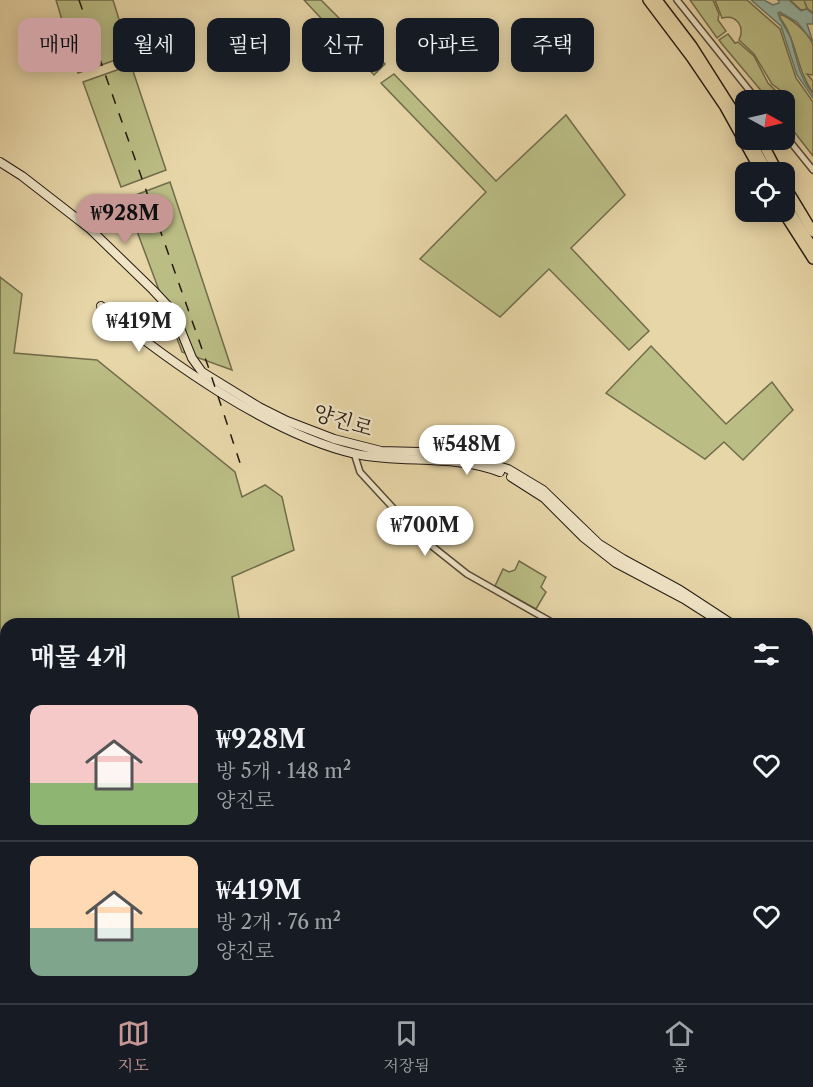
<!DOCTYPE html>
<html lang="ko">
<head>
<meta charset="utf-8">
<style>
	body { margin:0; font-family:"Libre Caslon Text","Noto Serif KR",serif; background:#242831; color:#f1f3f6; height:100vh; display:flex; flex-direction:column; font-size:22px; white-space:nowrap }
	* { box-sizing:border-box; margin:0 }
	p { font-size:20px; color:#9ea1a6 }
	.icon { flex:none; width:33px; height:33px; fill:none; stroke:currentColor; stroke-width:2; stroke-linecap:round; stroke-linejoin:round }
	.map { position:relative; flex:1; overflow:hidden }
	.drawer { position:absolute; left:0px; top:618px; width:813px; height:386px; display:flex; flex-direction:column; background:#171b24; border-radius:18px 18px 0 0; box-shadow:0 3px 15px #0003 }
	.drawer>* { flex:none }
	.top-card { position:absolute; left:18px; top:18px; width:777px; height:54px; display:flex; gap:12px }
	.needle { width:39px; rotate:98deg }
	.fabs { position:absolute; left:735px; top:90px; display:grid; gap:12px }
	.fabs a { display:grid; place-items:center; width:60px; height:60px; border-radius:12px; background:#171b24; box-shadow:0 3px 15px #0003; font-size:30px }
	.price { position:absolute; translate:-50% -51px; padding:0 14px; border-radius:21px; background:#fff; color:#222; font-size:20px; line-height:39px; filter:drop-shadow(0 2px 3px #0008) }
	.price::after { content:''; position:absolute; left:50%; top:36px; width:18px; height:14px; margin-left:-9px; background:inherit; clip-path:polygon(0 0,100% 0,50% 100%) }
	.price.current { background:#c59692; color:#111 }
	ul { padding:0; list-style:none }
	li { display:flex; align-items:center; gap:18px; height:150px; padding:0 30px }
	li+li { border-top:2px solid #363941 }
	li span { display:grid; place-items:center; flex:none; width:168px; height:120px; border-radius:12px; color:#555 }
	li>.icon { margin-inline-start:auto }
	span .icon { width:72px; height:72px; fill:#fffc; stroke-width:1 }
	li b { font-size:26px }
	h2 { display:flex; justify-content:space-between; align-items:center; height:72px; padding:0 30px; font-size:26px }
	.chip { padding:0 21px; border-radius:12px; background:#171b24; box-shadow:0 3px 15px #0003; font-size:21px; line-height:54px }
	.chip.current { background:#c59692; color:#111 }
	.dock { display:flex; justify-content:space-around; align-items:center; height:84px; border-top:2px solid #363941; background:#171b24; font-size:16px; color:#9ea1a6 }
	.dock a { display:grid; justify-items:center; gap:3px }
	.dock .current { color:#c59692 }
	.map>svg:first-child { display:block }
	.green { fill:#babd84; stroke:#706c4c; stroke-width:1.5 }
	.water { fill:#97b9a9; stroke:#697a6d; stroke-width:1.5 }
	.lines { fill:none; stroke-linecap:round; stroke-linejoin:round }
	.street-casing { stroke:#564a38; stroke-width:8 }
	.secondary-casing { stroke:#251b13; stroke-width:10 }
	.highway-casing { stroke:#251b13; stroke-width:12 }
	.street { stroke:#efe4c6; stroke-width:5 }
	.secondary { stroke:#efe4c6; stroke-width:8 }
	.highway { stroke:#e7d6a8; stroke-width:9 }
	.rail { stroke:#251b13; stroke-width:1.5; stroke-dasharray:10 10; stroke-linecap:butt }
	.labels { text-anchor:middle; stroke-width:4.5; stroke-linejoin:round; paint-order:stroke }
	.street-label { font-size:21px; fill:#251b13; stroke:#efe4c6 }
</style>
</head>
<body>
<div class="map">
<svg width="813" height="1003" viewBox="0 0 813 1003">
	<rect width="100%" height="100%" fill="#e7d6a8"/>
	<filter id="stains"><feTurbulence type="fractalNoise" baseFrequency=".00333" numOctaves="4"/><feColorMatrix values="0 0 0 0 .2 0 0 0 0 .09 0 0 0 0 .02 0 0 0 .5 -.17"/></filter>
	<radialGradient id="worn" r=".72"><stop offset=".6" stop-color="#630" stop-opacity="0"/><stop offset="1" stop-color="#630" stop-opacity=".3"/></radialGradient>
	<g class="green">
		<path d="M56,0H113L130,55L78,73Z"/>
		<path d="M304,0H321L385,64L374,75Z"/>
		<path d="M690,0H713L719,14L718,20L726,31L717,38Z"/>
		<path d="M715,0H747L780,29L796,78L813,102V156L785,120V107L786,109L789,105V97L772,84L754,54L739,40C745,27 737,14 722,18Z"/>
		<path d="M790,0H813V13L808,9L801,10Z"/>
		<path d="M780,14C791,18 809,33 813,45C813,53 813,66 813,75L807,74L813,81V93C796,69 797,40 780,18Z"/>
		<path d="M728,34L735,43L738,42L754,56L768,83L777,92L774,95L779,100H769L722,44L719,40Z"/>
		<path d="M131,65L166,170L121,187L83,82Z"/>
		<path d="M394,74L496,181L566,115L625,195L571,248L649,331L629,350L549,269L500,317L420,259L486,192L381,83Z"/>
		<path d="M170,182L232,370L182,352L125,199Z"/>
		<path d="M0,277L22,294L14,353L97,360L235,472L242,497L265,485L282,497L294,550L232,577L240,624H6V691L0,690Z"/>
		<path d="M651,346L726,424L772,382L793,410L743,460L724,442L705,459L606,393Z"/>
		<path d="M519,561L546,577L541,587L546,592L536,609L495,586L503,569L509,572L515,570Z"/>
		<path d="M0,801L6,840V917H0Z"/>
		<path d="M813,897V974L807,982V905Z"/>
		<path d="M270,998H309L295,999L290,1003H268Z"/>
		<path d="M330,998H515L511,1003H327Z"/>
		<path d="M552,998H703V1001L701,1003H557Z"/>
		<path d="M738,998H792L788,1003H733Z"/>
	</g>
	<path class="water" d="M751,0H764L773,5L779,3V0H777H789L801,11L807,9L804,0L808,10L813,14V24H807L813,42L797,22L780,12L778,13C780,22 788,30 791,39C797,60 799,77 813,94V98L797,75L781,26Z"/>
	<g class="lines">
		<defs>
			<g id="street">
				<path d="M677,0L757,100"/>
				<path d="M784,134L813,170"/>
				<path d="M354,453L360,472L418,535L467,574L555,624"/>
				<path d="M807,721L813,714"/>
				<path d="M0,768H6"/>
				<path d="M807,857H813"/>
				<path d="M807,896L813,888"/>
				<path d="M0,932H6"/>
				<path d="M36,998L40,1003"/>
				<path d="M110,998L115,1003"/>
				<path d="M223,998L225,1003"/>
				<path d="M770,998L778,1003"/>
				<path d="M50,1003L51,998"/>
				<path d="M120,1003V998"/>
				<path d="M236,1003L244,998"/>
				<path d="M730,1003L734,998"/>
			</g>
			<g id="secondary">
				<path d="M0,162L22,176L89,228L153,290L168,306L177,321L192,358L202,372L259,407L287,421L334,439L381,451L420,452L474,459L508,469L543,490L599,544L623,559L680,590L732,624"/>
				<path d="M101,306C168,361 271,435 356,454C403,464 454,454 500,472"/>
				<path d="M511,477L544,498L583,537L616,563L684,599L723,624"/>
				<path d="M807,688L813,694"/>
			</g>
			<g id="highway">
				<path d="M648,0L691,57L725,107L761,172"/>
				<path d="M657,0L692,46L746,131"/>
				<path d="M750,140L768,172"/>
				<path d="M761,140L778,172"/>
				<path d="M784,184L813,232"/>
				<path d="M784,202L813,248"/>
				<path d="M783,212L813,259"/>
			</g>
		</defs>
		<use href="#street" class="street-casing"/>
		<use href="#secondary" class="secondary-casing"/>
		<use href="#highway" class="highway-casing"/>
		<use href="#street" class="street"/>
		<use href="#secondary" class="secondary"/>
		<use href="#highway" class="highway"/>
		<path class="rail" d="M79,0L208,366L243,472"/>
	</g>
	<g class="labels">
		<g class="street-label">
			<text transform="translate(343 421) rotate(17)" y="7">양진로</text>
		</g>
	</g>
	<rect width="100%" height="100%" filter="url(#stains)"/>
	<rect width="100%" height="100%" fill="url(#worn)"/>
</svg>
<div class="fabs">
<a><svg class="needle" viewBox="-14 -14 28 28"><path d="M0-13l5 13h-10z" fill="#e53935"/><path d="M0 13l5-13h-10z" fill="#9ea1a6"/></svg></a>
<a><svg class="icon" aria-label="locate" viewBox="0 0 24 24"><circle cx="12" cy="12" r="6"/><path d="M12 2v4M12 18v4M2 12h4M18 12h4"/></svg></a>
</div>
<b class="price current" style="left:125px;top:245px">₩928M</b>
<b class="price" style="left:139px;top:353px">₩419M</b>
<b class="price" style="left:467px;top:476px">₩548M</b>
<b class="price" style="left:425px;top:557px">₩700M</b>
<div class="top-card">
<a class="chip current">매매</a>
<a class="chip">월세</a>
<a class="chip">필터</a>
<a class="chip">신규</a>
<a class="chip">아파트</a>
<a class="chip">주택</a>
</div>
<section class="drawer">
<h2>매물 4개<svg class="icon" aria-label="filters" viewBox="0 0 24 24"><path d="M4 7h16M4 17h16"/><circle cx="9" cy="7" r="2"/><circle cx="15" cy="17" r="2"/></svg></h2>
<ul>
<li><span style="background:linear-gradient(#f6c9c9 65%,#8fb573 0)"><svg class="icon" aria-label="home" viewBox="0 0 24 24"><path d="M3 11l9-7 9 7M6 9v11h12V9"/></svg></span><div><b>₩928M</b><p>방 5개 · 148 m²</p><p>양진로</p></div><svg class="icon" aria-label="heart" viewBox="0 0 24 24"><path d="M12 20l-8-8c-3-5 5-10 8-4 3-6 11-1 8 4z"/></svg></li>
<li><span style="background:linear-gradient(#ffd9b3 60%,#7fa58c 0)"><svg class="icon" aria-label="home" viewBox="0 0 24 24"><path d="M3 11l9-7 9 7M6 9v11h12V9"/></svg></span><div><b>₩419M</b><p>방 2개 · 76 m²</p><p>양진로</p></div><svg class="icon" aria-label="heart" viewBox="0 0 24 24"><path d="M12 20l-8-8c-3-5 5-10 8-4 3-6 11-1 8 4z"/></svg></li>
</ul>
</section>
</div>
<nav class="dock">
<a class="current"><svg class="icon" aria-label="map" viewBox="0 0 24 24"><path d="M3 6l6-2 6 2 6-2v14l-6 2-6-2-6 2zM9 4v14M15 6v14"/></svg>지도</a>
<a><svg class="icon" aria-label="saved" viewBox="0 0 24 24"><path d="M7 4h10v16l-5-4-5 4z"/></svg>저장됨</a>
<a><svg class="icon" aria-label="home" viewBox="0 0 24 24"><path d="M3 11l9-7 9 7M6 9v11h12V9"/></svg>홈</a>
</nav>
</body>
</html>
